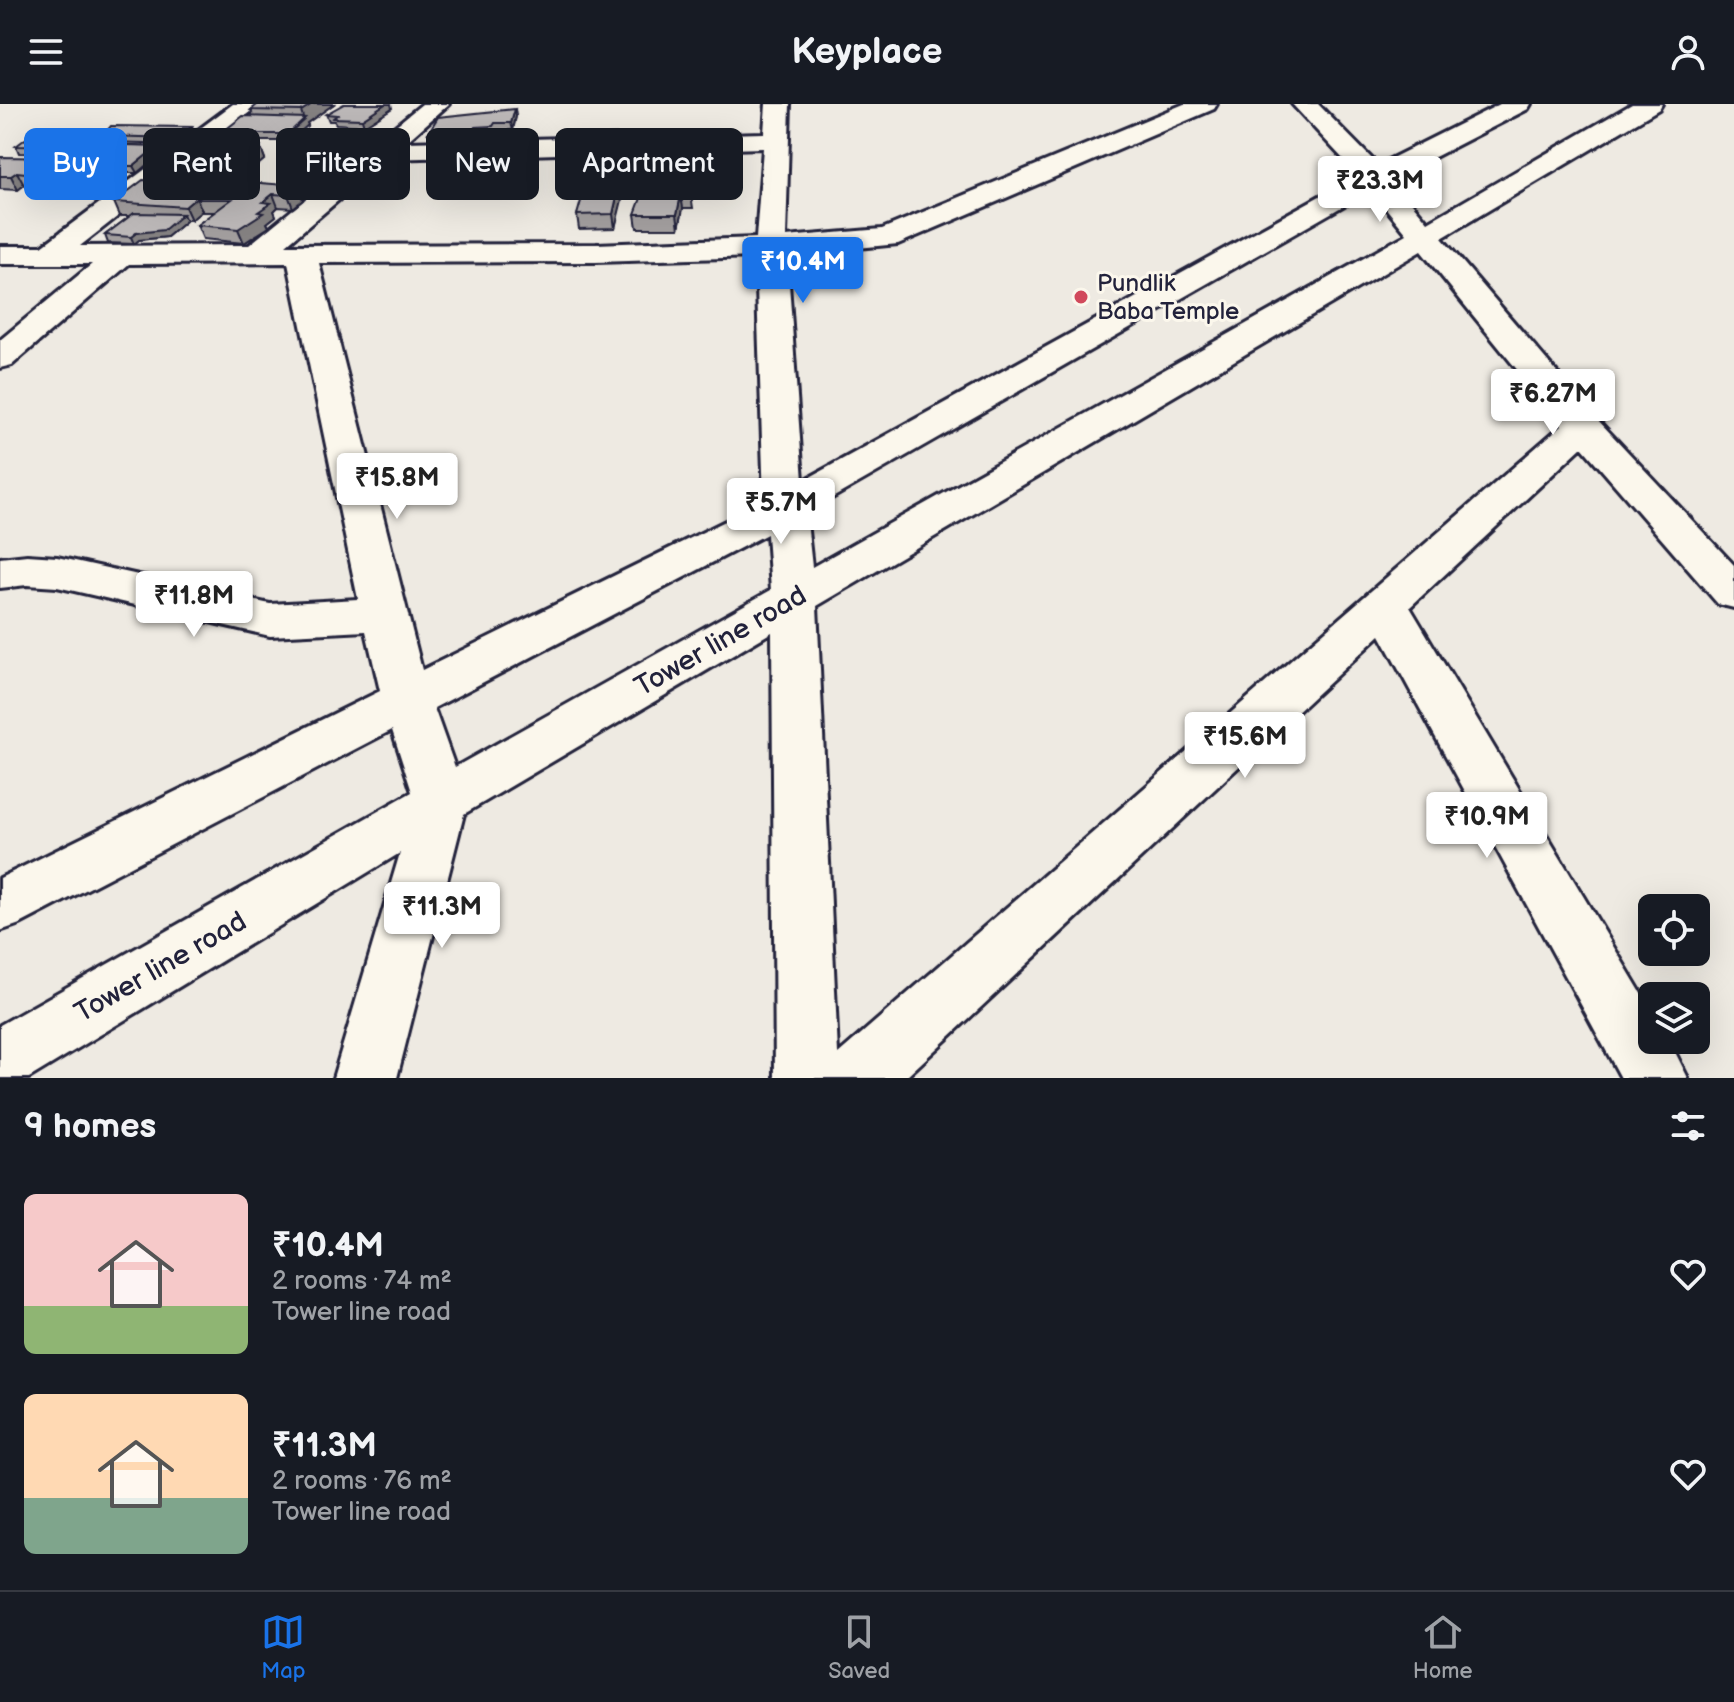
<!DOCTYPE html>
<html lang="en">
<head>
<meta charset="utf-8">
<style>
	body { margin:0; font-family:"Balsamiq Sans",sans-serif; background:#20242c; color:#f1f3f6; height:100vh; display:flex; flex-direction:column; font-size:30px; white-space:nowrap }
	* { box-sizing:border-box; margin:0 }
	p { font-size:26px; color:#9ea1a6 }
	.icon { flex:none; width:44px; height:44px; fill:none; stroke:currentColor; stroke-width:2; stroke-linecap:round; stroke-linejoin:round }
	.map { position:relative; height:974px; overflow:hidden }
	.sheet { display:flex; flex-direction:column; background:#171b24; flex:1 }
	.sheet>* { flex:none }
	.top-card { position:absolute; left:24px; top:24px; width:800px; height:72px; display:flex; gap:16px }
	.buttons { position:absolute; left:1638px; top:790px; display:grid; gap:16px }
	.buttons a { display:grid; place-items:center; width:72px; height:72px; border-radius:12px; background:#171b24; box-shadow:0 8px 32px #0002; font-size:40px }
	.price { position:absolute; translate:-50% -68px; padding:0 18px; border-radius:8px; background:#fff; color:#222; font-size:26px; line-height:52px; filter:drop-shadow(0 2px 4px #0008) }
	.price::after { content:''; position:absolute; left:50%; top:48px; width:24px; height:18px; margin-left:-12px; background:inherit; clip-path:polygon(0 0,100% 0,50% 100%) }
	.price.on { background:#1a73e8; color:#fff }
	ul { padding:0; list-style:none }
	li { display:flex; align-items:center; gap:24px; height:200px; padding:0 24px }
	li span { display:grid; place-items:center; flex:none; width:224px; height:160px; border-radius:12px; color:#555 }
	li>.icon { margin-inline-start:auto }
	span .icon { width:96px; height:96px; fill:#fffc; stroke-width:1 }
	li b { font-size:34px }
	h2 { display:flex; justify-content:space-between; align-items:center; height:96px; padding:0 24px; font-size:34px }
	.tag { padding:0 28px; border-radius:12px; background:#171b24; box-shadow:0 8px 32px #0002; font-size:28px; line-height:72px }
	.tag.on { background:#1a73e8; color:#fff }
	header { display:flex; justify-content:space-between; align-items:center; height:104px; padding:0 24px; background:#171b24; font-size:36px; font-weight:800 }
	.menu { display:flex; justify-content:space-around; align-items:center; height:112px; border-top:2px solid #363941; background:#171b24; font-size:22px; color:#9ea1a6 }
	.menu a { display:grid; justify-items:center; gap:4px }
	.menu .on { color:#1a73e8 }
	.map>svg:first-child { display:block }
	.lines { fill:none; stroke-linecap:round; stroke-linejoin:round }
	.minor-casing { stroke:#22223b; stroke-width:6 }
	.minor { fill:#fbf7ec; fill-rule:evenodd }
	.wall { fill:#a29e9e; stroke:#22223b; stroke-width:2 }
	.shaded-wall { fill:#848181; stroke:#22223b; stroke-width:2 }
	.building { fill:#bcb8b8; stroke:#22223b; stroke-width:2 }
	.poi-dot { fill:#d1495b; stroke:#fbf7ec; stroke-width:3 }
	.labels { text-anchor:middle; stroke-width:6; stroke-linejoin:round; paint-order:stroke }
	.far-poi-label { font-size:24px; fill:#22223b; stroke:#fbf7ec; text-anchor:start }
	.street-label { font-size:28px; fill:#22223b; stroke:#fbf7ec }
</style>
</head>
<body>
<header><svg class="icon" aria-label="menu" viewBox="0 0 24 24"><path d="M4 6h16M4 12h16M4 18h16"/></svg>Keyplace<svg class="icon" aria-label="person" viewBox="0 0 24 24"><circle cx="12" cy="8" r="4"/><path d="M4 21q1-7 8-7t8 7"/></svg></header>
<div class="map">
<svg width="1734" height="974" viewBox="0 0 1734 974">
	<rect width="100%" height="100%" fill="#eeeae2"/>
	<filter id="ink" filterUnits="userSpaceOnUse"><feTurbulence type="fractalNoise" baseFrequency=".0125" numOctaves="2"/><feDisplacementMap in="SourceGraphic" scale="16" xChannelSelector="R" yChannelSelector="G"/><feConvolveMatrix kernelMatrix="1 2 1 2 8 2 1 2 1" color-interpolation-filters="sRGB"/></filter>
	<g filter="url(#ink)">
		<g class="lines">
			<defs>
				<path id="minor" d="M233,0H261L80,142L249,141L422,0H449L406,38L764,29L766,0H790L786,133L882,125L1184,0H1217L1214,5L898,140L787,151L803,377L1358,71L1292,0H1318L1378,61L1500,0H1531L1528,5L1392,75L1428,118L1632,0H1662L1659,5L1442,134L1596,314L1734,461V504L1718,500L1582,343L1410,503L1652,907V936H1669L1688,974H1621L1380,531L905,974H775L772,528L464,710L397,974H333L400,749L29,974H0V921L412,688L392,626L20,820L0,827V774L380,587L366,527L270,532L57,483L27,481L0,484V454L27,451L57,453L270,500L358,495L288,159L129,160L12,261L0,264V236L92,160H0V142H42ZM763,44L756,134L596,140L286,141L387,55ZM1371,86L1407,130L812,463L806,409ZM1421,147L1562,321L838,950L817,502ZM756,153L764,398L422,566L319,159L596,158ZM767,430L771,486L455,663L434,604Z"/>
			</defs>
			<use href="#minor" class="minor-casing"/>
			<use href="#minor" class="minor"/>
		</g>
		<g class="wall">
			<path d="M334,0L307,19L308,21L300,27L350,31L352,38L339,49L297,48L296,46L282,45L280,39L283,37H223L220,30L253,12L251,6Z"/>
			<path d="M392,4L364,22L336,20L334,17H329L326,10Z"/>
			<path d="M516,12L513,26H497L495,29H477L471,40H453L452,35H430L428,29Z"/>
			<path d="M192,23L194,30L183,40L105,38L102,32Z"/>
			<path d="M101,31L105,38L102,40L158,42L161,49L137,69H72V68L51,84L24,81L18,86L0,85V53L69,62L82,50L19,49L16,42Z"/>
			<path d="M695,39L696,46L688,82H683V87L691,91L693,104H683L679,124H637L635,110L664,81V75Z"/>
			<path d="M260,42L265,55L252,66L244,65L246,71L240,76L177,71L172,58Z"/>
			<path d="M633,42L634,52L646,58L641,82H628V80L626,87H623L615,124L579,125L577,111L593,76L594,69L592,57Z"/>
			<path d="M724,53V60L722,79H701L700,72Z"/>
			<path d="M213,82H298L303,96L293,104L278,103L274,107L276,112L267,119L269,123L244,139L203,135L197,121L214,108H202V107L191,116H186V117L167,133L139,136L134,140L108,139L105,131L130,112H120L114,98Z"/>
		</g>
		<g class="shaded-wall">
			<path d="M312,0H334L307,19L308,21L290,37L288,30L304,16L301,7Z"/>
			<path d="M385,0H391L392,4L364,22L362,15Z"/>
			<path d="M515,5L516,12L513,26L511,19Z"/>
			<path d="M192,23L194,30L183,40L180,34Z"/>
			<path d="M475,23L477,29L471,40L469,33Z"/>
			<path d="M101,31L105,38L90,50L87,43Z"/>
			<path d="M350,31L352,38L339,49L336,42Z"/>
			<path d="M695,39L696,46L688,82V75Z"/>
			<path d="M158,42L161,49L137,69L133,62Z"/>
			<path d="M260,42L265,55L252,66L247,53Z"/>
			<path d="M633,42L634,55L627,75L628,80L626,87L624,73Z"/>
			<path d="M239,52L246,71L240,76L233,57Z"/>
			<path d="M645,52L646,58L641,82L640,75Z"/>
			<path d="M65,54L72,67L51,84L44,71Z"/>
			<path d="M17,68L24,81L18,86L11,72Z"/>
			<path d="M621,75L624,88L615,124L613,110Z"/>
			<path d="M212,80L218,94L197,95L202,107L191,116L185,103Z"/>
			<path d="M298,82L303,96L293,104L288,91Z"/>
			<path d="M273,90L278,103L274,107L276,112L267,119L269,123L244,139L238,125L258,108L263,98Z"/>
			<path d="M681,91L683,104L679,124L677,110Z"/>
			<path d="M183,110L186,117L167,133L139,136L134,140L131,133L136,129Z"/>
		</g>
		<g class="building">
			<path d="M258,0H312L301,7L251,6Z"/>
			<path d="M344,0H385L362,15L333,14L337,11L326,10Z"/>
			<path d="M515,5L511,19H495L493,22L475,23L469,33H451L454,28L428,29L438,13Z"/>
			<path d="M243,12L305,14L288,30H220Z"/>
			<path d="M111,22L192,23L180,34L102,32Z"/>
			<path d="M296,27L350,31L336,42L294,41L296,40L280,39Z"/>
			<path d="M32,30L101,31L87,43L16,42Z"/>
			<path d="M695,39L688,75H664L672,41L676,40Z"/>
			<path d="M92,40L158,42L133,62H69Z"/>
			<path d="M195,40L260,42L247,53L239,52L233,57H241L234,63L172,58Z"/>
			<path d="M597,42H633L624,73L592,74L598,57H592Z"/>
			<path d="M633,52H645L640,75H627Z"/>
			<path d="M0,53L65,54L44,71L17,68L11,72H0Z"/>
			<path d="M703,53H724L721,72H700Z"/>
			<path d="M621,75L613,110L577,111L587,76Z"/>
			<path d="M143,76L212,80L185,103L114,98Z"/>
			<path d="M222,76L298,82L288,91L273,90L263,98L271,99L258,108L263,109L238,125L197,121L232,95H197Z"/>
			<path d="M646,81H682L681,86L691,91H681L677,110H635Z"/>
			<path d="M134,109L183,110L164,126L136,129L131,133L105,131Z"/>
		</g>
	</g>
	<circle class="poi-dot" cx="1081" cy="193" r="8"/>
	<g class="labels">
		<g class="far-poi-label">
			<text x="1097" y="187">Pundlik<tspan x="1097" dy="28">Baba Temple</tspan></text>
		</g>
		<g class="street-label">
			<text transform="translate(720 536) rotate(-30)" y="10">Tower line road</text>
			<text transform="translate(160 862) rotate(-30)" y="10">Tower line road</text>
		</g>
	</g>
</svg>
<div class="buttons">
<a><svg class="icon" aria-label="locate" viewBox="0 0 24 24"><circle cx="12" cy="12" r="6"/><path d="M12 2v4M12 18v4M2 12h4M18 12h4"/></svg></a>
<a><svg class="icon" aria-label="layers" viewBox="0 0 24 24"><path d="M12 4l9 5-9 5-9-5zM3 14l9 5 9-5"/></svg></a>
</div>
<b class="price" style="left:1380px;top:120px">₹23.3M</b>
<b class="price on" style="left:803px;top:201px">₹10.4M</b>
<b class="price" style="left:1553px;top:333px">₹6.27M</b>
<b class="price" style="left:397px;top:417px">₹15.8M</b>
<b class="price" style="left:781px;top:442px">₹5.7M</b>
<b class="price" style="left:194px;top:535px">₹11.8M</b>
<b class="price" style="left:1245px;top:676px">₹15.6M</b>
<b class="price" style="left:1487px;top:756px">₹10.9M</b>
<b class="price" style="left:442px;top:846px">₹11.3M</b>
<div class="top-card">
<a class="tag on">Buy</a>
<a class="tag">Rent</a>
<a class="tag">Filters</a>
<a class="tag">New</a>
<a class="tag">Apartment</a>
</div>
</div>
<section class="sheet">
<h2>9 homes<svg class="icon" aria-label="filters" viewBox="0 0 24 24"><path d="M4 7h16M4 17h16"/><circle cx="9" cy="7" r="2"/><circle cx="15" cy="17" r="2"/></svg></h2>
<ul>
<li><span style="background:linear-gradient(#f6c9c9 70%,#8fb573 0)"><svg class="icon" aria-label="home" viewBox="0 0 24 24"><path d="M3 11l9-7 9 7M6 9v11h12V9"/></svg></span><div><b>₹10.4M</b><p>2 rooms · 74 m²</p><p>Tower line road</p></div><svg class="icon" aria-label="heart" viewBox="0 0 24 24"><path d="M12 20l-8-8c-3-5 5-10 8-4 3-6 11-1 8 4z"/></svg></li>
<li><span style="background:linear-gradient(#ffd9b3 65%,#7fa58c 0)"><svg class="icon" aria-label="home" viewBox="0 0 24 24"><path d="M3 11l9-7 9 7M6 9v11h12V9"/></svg></span><div><b>₹11.3M</b><p>2 rooms · 76 m²</p><p>Tower line road</p></div><svg class="icon" aria-label="heart" viewBox="0 0 24 24"><path d="M12 20l-8-8c-3-5 5-10 8-4 3-6 11-1 8 4z"/></svg></li>
</ul>
</section>
<nav class="menu">
<a class="on"><svg class="icon" aria-label="map" viewBox="0 0 24 24"><path d="M3 6l6-2 6 2 6-2v14l-6 2-6-2-6 2zM9 4v14M15 6v14"/></svg>Map</a>
<a><svg class="icon" aria-label="saved" viewBox="0 0 24 24"><path d="M7 4h10v16l-5-4-5 4z"/></svg>Saved</a>
<a><svg class="icon" aria-label="home" viewBox="0 0 24 24"><path d="M3 11l9-7 9 7M6 9v11h12V9"/></svg>Home</a>
</nav>
</body>
</html>
